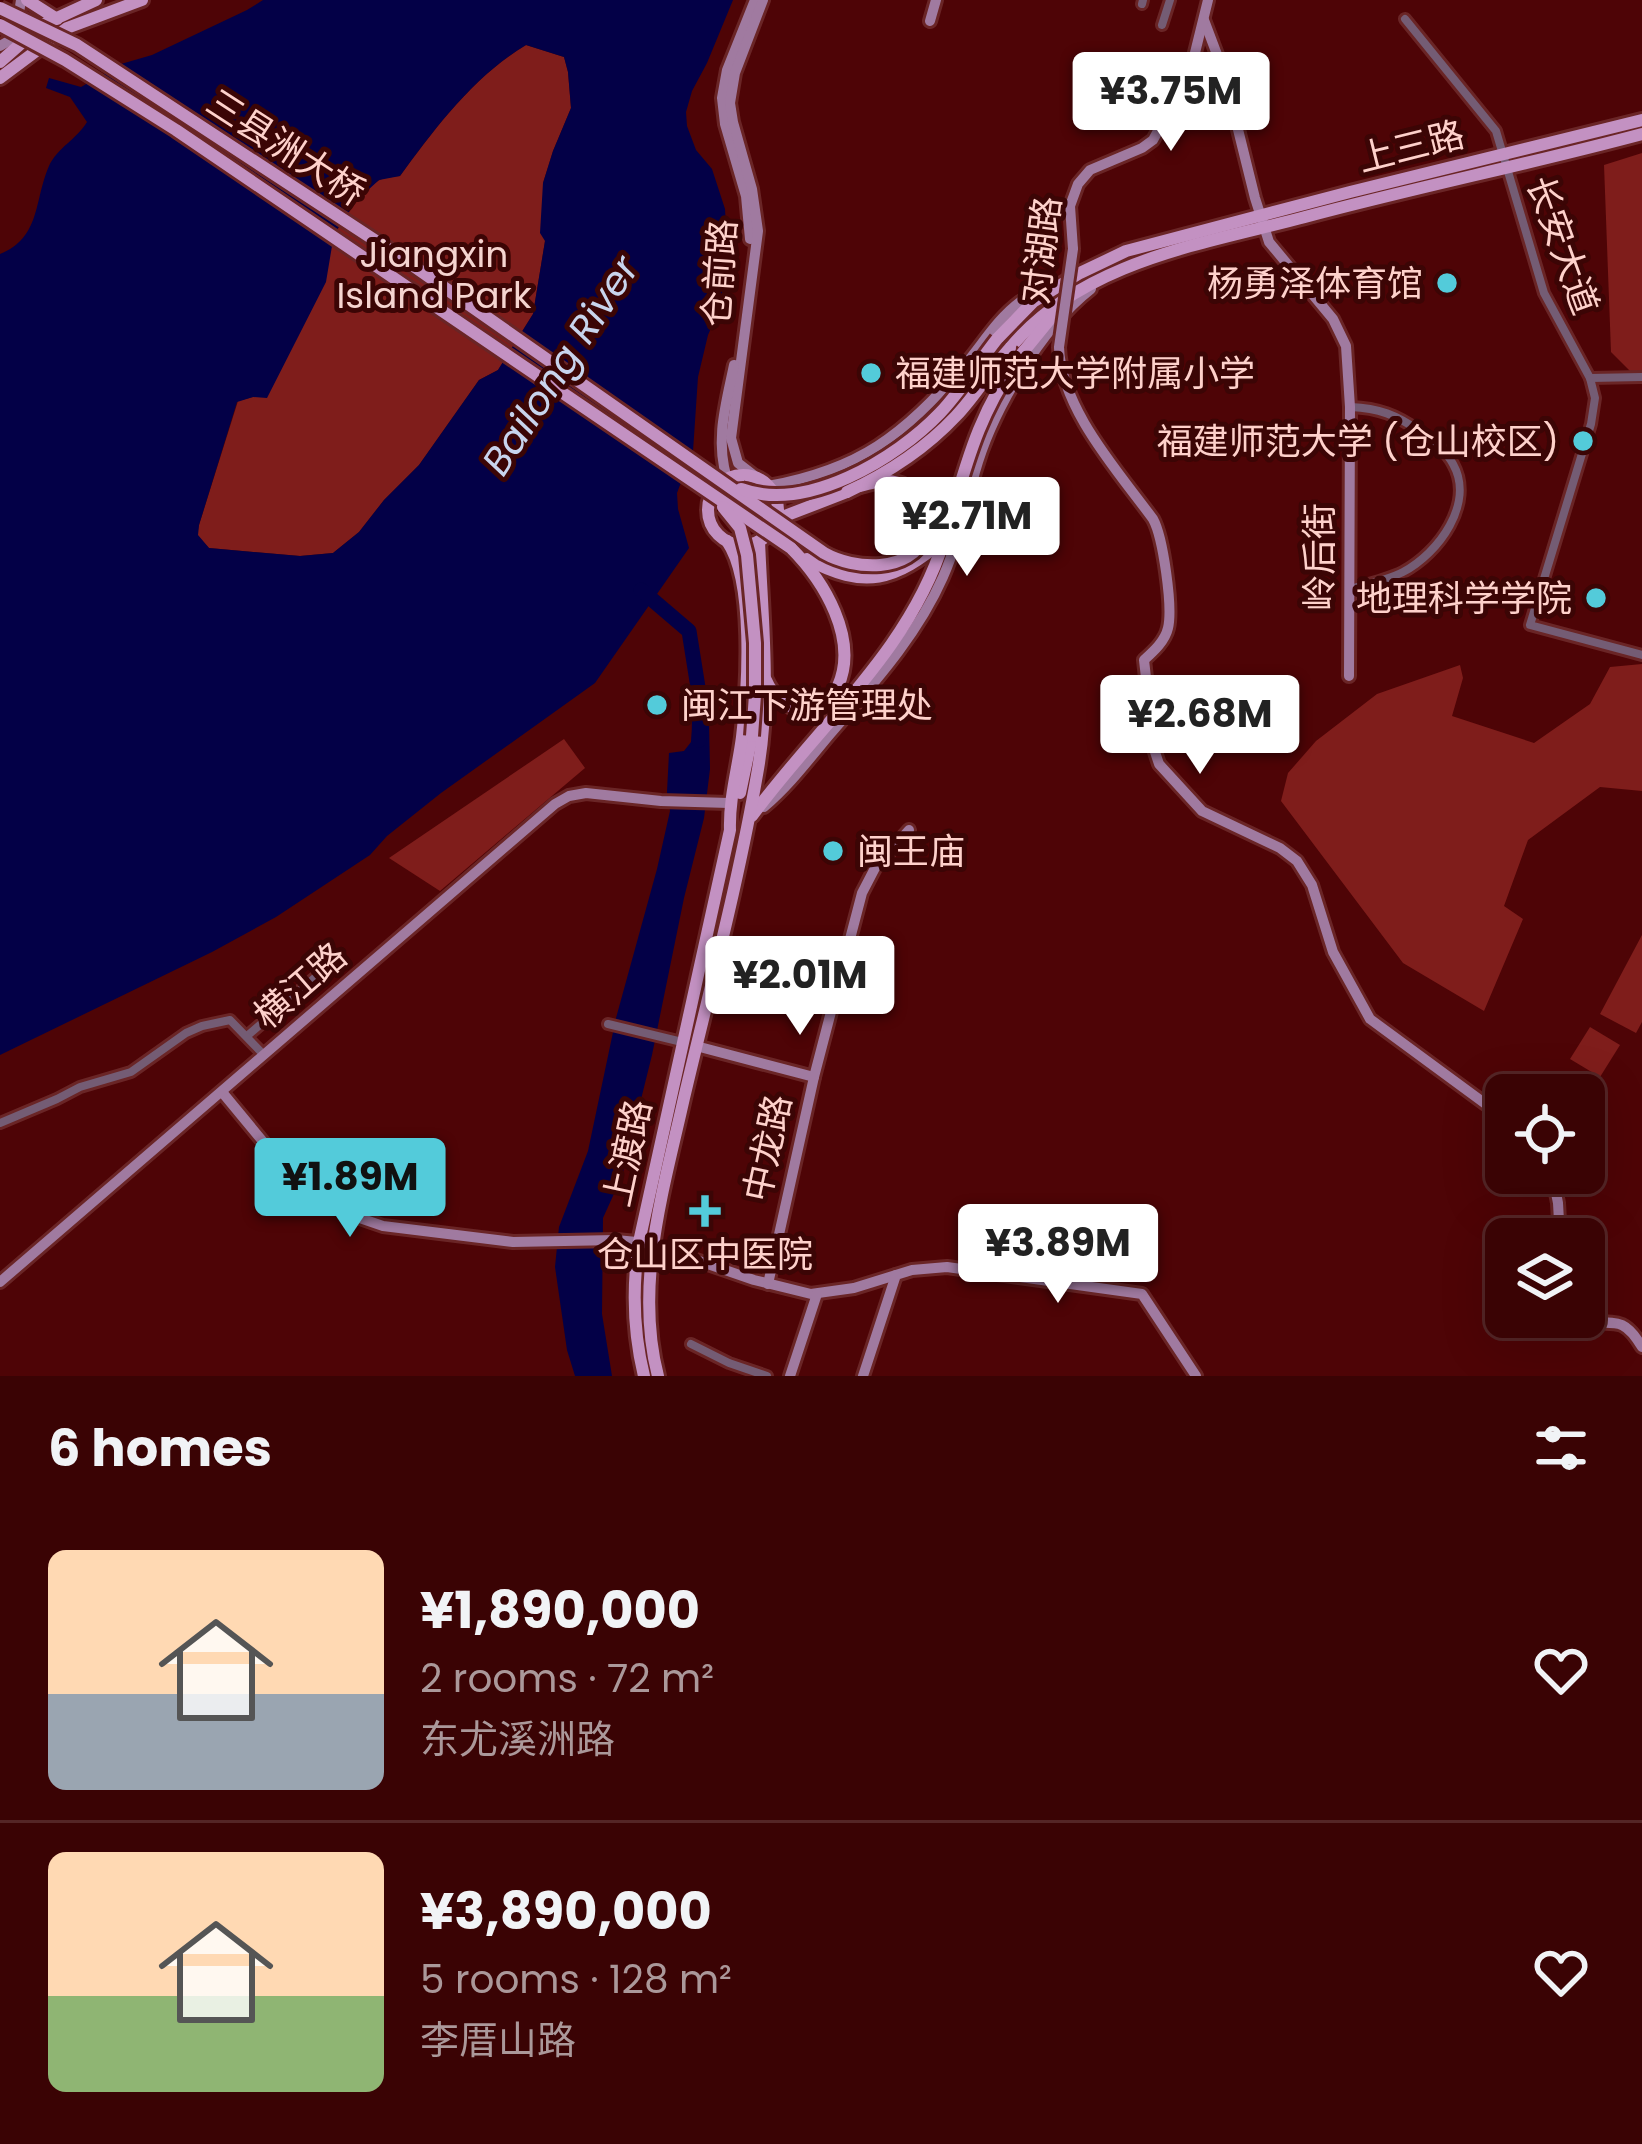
<!DOCTYPE html>
<html lang="en">
<head>
<meta charset="utf-8">
<style>
	body { margin:0; font-family:Poppins,"Noto Sans SC",sans-serif; background:#410d0e; color:#f1f3f6; height:100vh; display:flex; flex-direction:column; font-size:45px; white-space:nowrap }
	* { box-sizing:border-box; margin:0 }
	p { font-size:39px; color:#ab989a }
	.icon { flex:none; width:66px; height:66px; fill:none; stroke:currentColor; stroke-width:2; stroke-linecap:round; stroke-linejoin:round }
	.map { position:relative; height:1376px; overflow:hidden }
	.details { display:flex; flex-direction:column; background:#3a0304; flex:1 }
	.details>* { flex:none }
	.buttons { position:absolute; left:1485px; top:1074px; display:grid; gap:24px }
	.buttons a { display:grid; place-items:center; width:120px; height:120px; border-radius:18px; background:#3a0304; box-shadow:0 12px 48px #0002,0 0 0 3px #542526; font-size:60px }
	.price { position:absolute; translate:-50% -102px; padding:0 27px; border-radius:12px; background:#fff; color:#222; font-size:39px; line-height:78px; filter:drop-shadow(0 3px 6px #0008) }
	.price::after { content:''; position:absolute; left:50%; top:72px; width:36px; height:27px; margin-left:-18px; background:inherit; clip-path:polygon(0 0,100% 0,50% 100%) }
	.price.selected { background:#53cbda; color:#111 }
	ul { padding:0; list-style:none }
	li { display:flex; align-items:center; gap:36px; height:300px; padding:0 48px }
	li+li { border-top:3px solid #542526 }
	li span { display:grid; place-items:center; flex:none; width:336px; height:240px; border-radius:18px; color:#555 }
	li>.icon { margin-inline-start:auto }
	span .icon { width:144px; height:144px; fill:#fffc; stroke-width:1 }
	li b { font-size:51px }
	h2 { display:flex; justify-content:space-between; align-items:center; height:144px; padding:0 48px; font-size:51px }
	.map>svg:first-child { display:block }
	.green { fill:#7f1d1b }
	.water { fill:#030047; fill-rule:evenodd }
	.lines { fill:none; stroke-linecap:round; stroke-linejoin:round }
	.river { stroke:#030047; stroke-width:15 }
	.street-casing { stroke:#6a2526; stroke-width:14 }
	.secondary-casing { stroke:#6a2526; stroke-width:16 }
	.primary-casing { stroke:#6a2526; stroke-width:18 }
	.street { stroke:#745c74; stroke-width:8 }
	.secondary { stroke:#a07aa0; stroke-width:10 }
	.primary { stroke:#c391c2; stroke-width:12 }
	.secondary-bridge-casing { stroke:#6a2526; stroke-width:16; stroke-linecap:butt }
	.primary-bridge-casing { stroke:#6a2526; stroke-width:18; stroke-linecap:butt }
	.secondary-bridge { stroke:#a07aa0; stroke-width:10 }
	.primary-bridge { stroke:#c391c2; stroke-width:12 }
	.poi-dot { fill:#53cbda; stroke:#3b0505; stroke-width:4.5 }
	.labels { text-anchor:middle; stroke-width:10; stroke-linejoin:round; paint-order:stroke }
	.street-label { font-size:36px; fill:#fed1cb; stroke:#3b0505 }
	.park-label { font-size:36px; fill:#f5d4d0; stroke:#3b0505 }
	.poi-label { font-size:36px; fill:#fed1cb; stroke:#3b0505; text-anchor:end }
	.water-label { font-size:39px; font-style:italic; fill:#c8d4ed; stroke:#3b0505 }
</style>
</head>
<body>
<div class="map">
<svg width="1642" height="1376" viewBox="0 0 1642 1376">
	<rect width="100%" height="100%" fill="#4e0406"/>
	<g class="green">
		<path d="M526,45L564,57L568,72L571,108L553,151L543,183L545,241L533,314L498,370L479,380L419,465L384,500L359,532L333,553L300,556L209,548L197,535L199,525L238,401L253,397C275,353 342,195 382,179C388,177 394,177 400,176C435,128 474,76 526,45Z"/>
		<path d="M1642,153V373H1632L1611,352L1604,165Z"/>
		<path d="M1642,664V791L1600,787L1528,840L1504,906L1523,919L1484,1011L1403,963L1281,801L1288,773L1316,741L1377,694L1460,665L1463,678L1452,716L1534,743L1590,704L1610,667Z"/>
		<path d="M564,739L585,768L440,891L389,858Z"/>
		<path d="M1642,935V1022L1636,1033L1600,1014Z"/>
		<path d="M1590,1027L1620,1045L1600,1077L1570,1059Z"/>
	</g>
	<g class="water">
		<path d="M263,0H733L707,63L692,91L686,112L687,126L696,150L712,169L725,209L726,227L735,245L730,285L708,335L698,377L693,451L677,493L678,509L689,548L595,683L441,793L387,836L370,855L276,917L212,952L0,1055V254C41,238 34,200 49,166C57,148 77,139 87,122L70,97L46,88L49,78L81,87L121,64L152,55L247,10ZM526,45L564,57L568,72L571,108L553,151L543,183L540,233L545,241L533,314L498,370L479,380L419,465L384,500L359,532L333,553L300,556L209,548L198,535L199,525L237,402L253,397L267,398L326,282L334,234L356,201L379,180L400,176C435,128 474,76 526,45Z"/>
		<path d="M693,721L709,722L710,769L704,818L684,898L652,1055L622,1176L603,1218L602,1314L612,1376H575L567,1350L555,1267L559,1227L588,1151L616,1018L657,869L670,811L667,792L669,753L684,751L691,742Z"/>
	</g>
	<g class="lines">
		<path class="river" d="M641,590L689,631L700,700L699,740"/>
		<defs>
			<g id="street">
				<path d="M1142,4L1143,0"/>
				<path d="M1405,19L1496,131L1544,293L1590,378L1595,398L1591,424L1530,625L1642,655"/>
				<path d="M1162,25L1170,0"/>
				<path d="M1590,378L1642,377"/>
				<path d="M1350,589C1369,584 1387,580 1403,572C1439,553 1475,503 1453,464C1446,451 1431,439 1419,431C1397,415 1378,408 1351,407"/>
				<path d="M608,1024L682,1042"/>
				<path d="M247,1036L325,969"/>
				<path d="M0,1123L57,1099L80,1087L131,1072L186,1033L202,1026L230,1020L264,1055"/>
				<path d="M691,1344L729,1363L767,1376"/>
			</g>
			<g id="secondary">
				<path d="M1204,20L1224,73L1255,198L1269,242L1333,319L1346,346L1350,407L1349,676"/>
				<path d="M930,21L936,0"/>
				<path d="M15,39L21,0"/>
				<path d="M0,46L24,32"/>
				<path d="M750,239L746,196L725,124L722,98L727,70L755,0"/>
				<path d="M1073,249L1070,206L1078,184L1090,170L1142,148L1153,140L1190,73L1208,0"/>
				<path d="M1059,347C1061,409 1118,471 1153,519C1163,537 1173,607 1168,628C1165,641 1154,651 1144,660L1154,749L1159,764L1202,811L1280,848L1297,861L1312,885L1333,952L1370,1019L1506,1119"/>
				<path d="M756,477L738,463L731,438L758,231L752,189L733,122L730,103L735,73L763,0"/>
				<path d="M727,479C715,439 726,404 734,365"/>
				<path d="M768,486C861,469 902,436 964,366C982,345 997,319 1020,302C1027,297 1037,293 1045,289"/>
				<path d="M764,807C790,785 809,759 831,733C873,684 917,636 943,577C958,543 965,508 975,472C992,411 1041,328 1091,289"/>
				<path d="M696,1046L814,1077"/>
				<path d="M222,1092L274,1155L293,1174L351,1215L383,1226L513,1242L616,1240L647,1243L754,1280L811,1294L854,1288L912,1270L947,1267L1142,1294L1196,1376"/>
				<path d="M1552,1173L1558,1203L1560,1239"/>
				<path d="M0,1282L555,804L569,796L586,793L661,801L729,803"/>
				<path d="M768,1284L814,1077L862,893L875,868L909,830"/>
				<path d="M1573,1317L1582,1323C1614,1324 1623,1315 1642,1347"/>
				<path d="M790,1376L817,1294"/>
				<path d="M863,1376L896,1275"/>
			</g>
			<g id="primary">
				<path d="M27,0L57,19"/>
				<path d="M0,62L42,25L96,0"/>
				<path d="M0,78L67,28L142,0"/>
				<path d="M997,339L1033,302L1080,273L1126,251L1350,192L1642,120"/>
				<path d="M1010,348C1082,261 1203,244 1305,217C1417,187 1530,164 1642,134"/>
				<path d="M1024,351L1055,313"/>
				<circle cx="743" cy="510" r="35"/>
				<path d="M777,519L847,492"/>
				<path d="M807,559C865,590 895,581 944,540"/>
				<path d="M766,680C780,713 822,724 838,686C859,639 824,581 791,548"/>
				<path d="M740,793L752,736"/>
				<path d="M752,816C818,726 911,649 944,540"/>
				<path d="M644,1376C633,1331 632,1288 639,1242L730,830C729,798 738,768 742,737C748,688 755,581 727,541"/>
				<path d="M658,1376C634,1284 664,1188 684,1098C710,988 739,880 758,769C771,694 762,617 759,541"/>
			</g>
		</defs>
		<use href="#street" class="street-casing"/>
		<use href="#secondary" class="secondary-casing"/>
		<use href="#primary" class="primary-casing"/>
		<use href="#street" class="street"/>
		<use href="#secondary" class="secondary"/>
		<use href="#primary" class="primary"/>
		<defs>
			<path id="secondary-bridge" d="M1059,347L1073,249"/>
			<g id="primary-bridge">
				<path d="M0,8L77,45L405,260L824,553C854,570 910,574 926,535C937,509 914,483 888,481C878,480 869,484 860,486"/>
				<path d="M0,25L65,60L176,130L791,548"/>
				<path d="M741,489C806,513 896,459 940,413C961,391 978,363 997,339"/>
				<path d="M847,492C886,474 926,448 956,416C976,395 991,369 1010,348"/>
				<path d="M723,507L740,528L747,555L755,643V695L752,736"/>
				<path d="M944,540C965,469 977,412 1024,351"/>
			</g>
		</defs>
		<use href="#secondary-bridge" class="secondary-bridge-casing"/>
		<use href="#primary-bridge" class="primary-bridge-casing"/>
		<use href="#secondary-bridge" class="secondary-bridge"/>
		<use href="#primary-bridge" class="primary-bridge"/>
	</g>
	<g class="poi-dot">
		<circle cx="1447" cy="283" r="12"/>
		<circle cx="871" cy="373" r="12"/>
		<circle cx="1583" cy="441" r="12"/>
		<circle cx="1596" cy="598" r="12"/>
		<circle cx="657" cy="705" r="12"/>
		<circle cx="833" cy="851" r="12"/>
		<path d="M699 1193h12v12h12v12h-12v12h-12v-12h-12v-12h12z"/>
	</g>
	<g class="labels">
		<g class="street-label">
			<text transform="translate(1411 146) rotate(-14)" y="13">上三路</text>
			<text transform="translate(286 147) rotate(33)" y="13">三县洲大桥</text>
			<text transform="translate(1563 245) rotate(70)" y="13">长安大道</text>
			<text transform="translate(1041 250) rotate(-83)" y="13">对湖路</text>
			<text transform="translate(719 273) rotate(-86)" y="13">仓前路</text>
			<text transform="translate(1319 557) rotate(-90)" y="13">岭后街</text>
			<text transform="translate(300 985) rotate(-41)" y="13">横江路</text>
			<text transform="translate(767 1148) rotate(-78)" y="13">中龙路</text>
			<text transform="translate(627 1153) rotate(-78)" y="13">上渡路</text>
		</g>
		<g class="park-label">
			<text x="434" y="267">Jiangxin<tspan x="434" dy="41">Island Park</tspan></text>
		</g>
		<g class="poi-label">
			<text x="1423" y="296">杨勇泽体育馆</text>
			<text x="895" y="386" text-anchor="start">福建师范大学附属小学</text>
			<text x="1559" y="454">福建师范大学 (仓山校区)</text>
			<text x="1572" y="611">地理科学学院</text>
			<text x="681" y="718" text-anchor="start">闽江下游管理处</text>
			<text x="857" y="864" text-anchor="start">闽王庙</text>
			<text x="705" y="1267" text-anchor="middle">仓山区中医院</text>
		</g>
		<g class="water-label">
			<text transform="translate(560 365) rotate(-57)" y="14">Bailong River</text>
		</g>
	</g>
</svg>
<div class="buttons">
<a><svg class="icon" aria-label="locate" viewBox="0 0 24 24"><circle cx="12" cy="12" r="6"/><path d="M12 2v4M12 18v4M2 12h4M18 12h4"/></svg></a>
<a><svg class="icon" aria-label="layers" viewBox="0 0 24 24"><path d="M12 4l9 5-9 5-9-5zM3 14l9 5 9-5"/></svg></a>
</div>
<b class="price" style="left:1171px;top:154px">¥3.75M</b>
<b class="price" style="left:967px;top:579px">¥2.71M</b>
<b class="price" style="left:1200px;top:777px">¥2.68M</b>
<b class="price" style="left:800px;top:1038px">¥2.01M</b>
<b class="price selected" style="left:350px;top:1240px">¥1.89M</b>
<b class="price" style="left:1058px;top:1306px">¥3.89M</b>
</div>
<section class="details">
<h2>6 homes<svg class="icon" aria-label="filters" viewBox="0 0 24 24"><path d="M4 7h16M4 17h16"/><circle cx="9" cy="7" r="2"/><circle cx="15" cy="17" r="2"/></svg></h2>
<ul>
<li><span style="background:linear-gradient(#ffd9b3 60%,#9aa5b1 0)"><svg class="icon" aria-label="home" viewBox="0 0 24 24"><path d="M3 11l9-7 9 7M6 9v11h12V9"/></svg></span><div><b>¥1,890,000</b><p>2 rooms · 72 m²</p><p>东尤溪洲路</p></div><svg class="icon" aria-label="heart" viewBox="0 0 24 24"><path d="M12 20l-8-8c-3-5 5-10 8-4 3-6 11-1 8 4z"/></svg></li>
<li><span style="background:linear-gradient(#ffd9b3 60%,#8fb573 0)"><svg class="icon" aria-label="home" viewBox="0 0 24 24"><path d="M3 11l9-7 9 7M6 9v11h12V9"/></svg></span><div><b>¥3,890,000</b><p>5 rooms · 128 m²</p><p>李厝山路</p></div><svg class="icon" aria-label="heart" viewBox="0 0 24 24"><path d="M12 20l-8-8c-3-5 5-10 8-4 3-6 11-1 8 4z"/></svg></li>
</ul>
</section>
</body>
</html>
